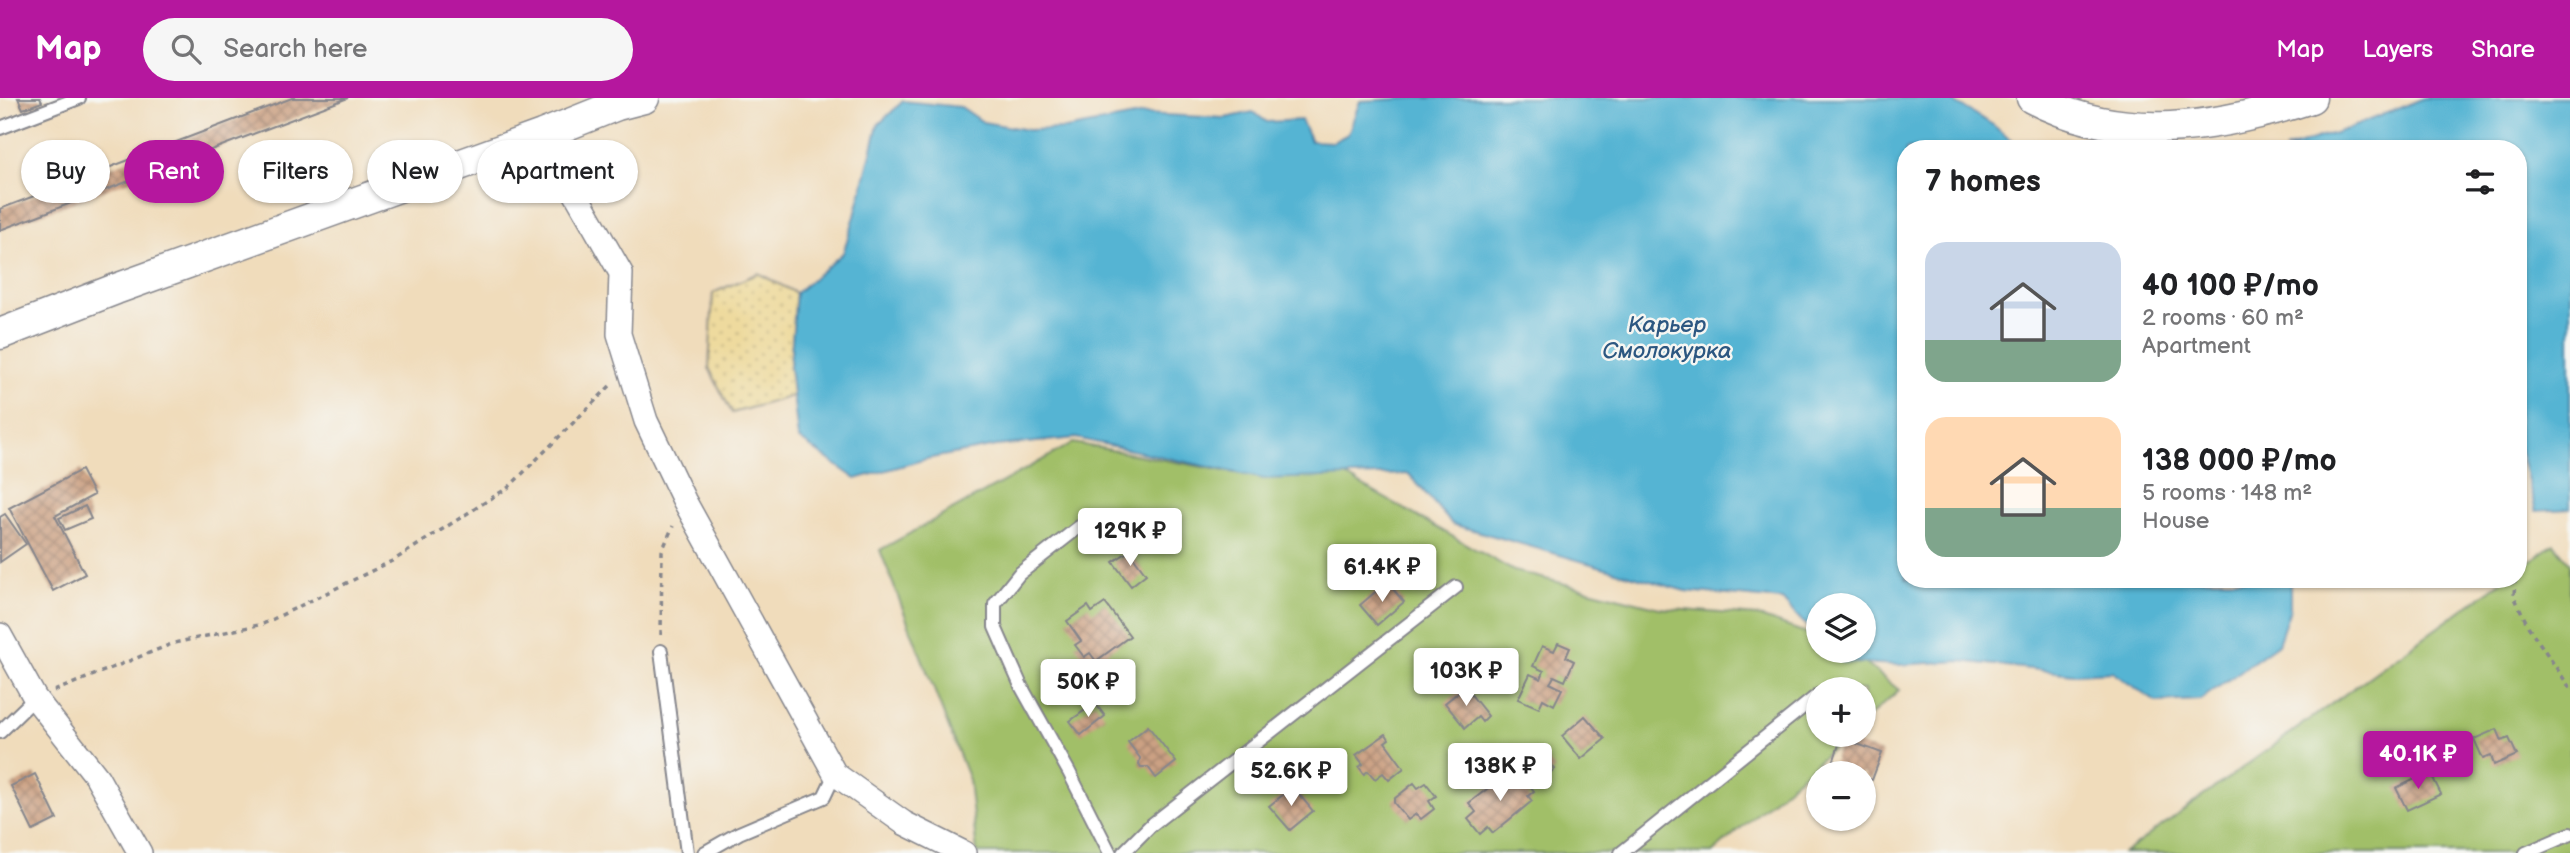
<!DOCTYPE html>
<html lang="en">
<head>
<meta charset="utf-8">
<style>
	body { margin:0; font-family:"Balsamiq Sans",sans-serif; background:#f6f6f6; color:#202124; height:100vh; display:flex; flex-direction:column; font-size:26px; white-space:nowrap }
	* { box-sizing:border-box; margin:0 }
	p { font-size:23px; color:#757577 }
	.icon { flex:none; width:38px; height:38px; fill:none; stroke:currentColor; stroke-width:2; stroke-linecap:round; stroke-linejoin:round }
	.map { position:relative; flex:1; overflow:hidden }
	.details { position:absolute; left:1897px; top:42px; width:630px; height:448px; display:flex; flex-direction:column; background:#fff; border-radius:28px; box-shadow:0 2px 5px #0004 }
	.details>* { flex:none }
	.hud { position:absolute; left:21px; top:42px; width:665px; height:63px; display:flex; gap:14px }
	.buttons { position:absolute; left:1806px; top:495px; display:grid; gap:14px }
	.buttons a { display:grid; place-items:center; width:70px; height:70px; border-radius:50%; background:#fff; box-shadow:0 2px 5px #0004; font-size:35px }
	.price { position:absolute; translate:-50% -60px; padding:0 16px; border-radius:7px; background:#fff; color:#222; font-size:23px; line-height:46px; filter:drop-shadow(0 2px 4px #0008) }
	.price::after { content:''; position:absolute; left:50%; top:42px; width:21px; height:16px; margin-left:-10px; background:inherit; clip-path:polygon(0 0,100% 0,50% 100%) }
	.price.on { background:#b5179e; color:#fff }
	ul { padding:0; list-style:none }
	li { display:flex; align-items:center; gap:21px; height:175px; padding:0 28px }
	li span { display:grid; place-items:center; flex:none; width:196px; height:140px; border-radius:21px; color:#555 }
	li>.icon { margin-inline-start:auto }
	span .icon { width:84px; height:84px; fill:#fffc; stroke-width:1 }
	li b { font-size:30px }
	h2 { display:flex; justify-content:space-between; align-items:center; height:84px; padding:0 28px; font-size:30px }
	.pill { padding:0 24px; border-radius:32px; background:#fff; box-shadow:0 2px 5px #0004; font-size:24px; line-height:63px }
	.pill.on { background:#b5179e; color:#fff }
	header { display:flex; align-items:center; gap:42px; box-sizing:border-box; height:98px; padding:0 35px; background:#b5179e; color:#fff }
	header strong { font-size:33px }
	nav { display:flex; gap:38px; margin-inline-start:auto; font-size:24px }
	.search { width:490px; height:63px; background:#f6f6f6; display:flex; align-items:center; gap:18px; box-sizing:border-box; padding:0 24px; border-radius:38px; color:#757577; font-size:26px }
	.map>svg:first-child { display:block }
	.green { fill:#a1bf67; stroke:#5e7762; stroke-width:2 }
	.sand { fill:url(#sand-dots); stroke:#84847e; stroke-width:2 }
	.water { fill:#54b4d3; stroke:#387298; stroke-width:2 }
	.building { fill:url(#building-cross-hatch) }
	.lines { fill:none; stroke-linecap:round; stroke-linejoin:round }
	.service-casing { stroke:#86868c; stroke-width:16 }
	.minor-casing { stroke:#86868c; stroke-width:26 }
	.tertiary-casing { stroke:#86868c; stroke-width:33 }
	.path { stroke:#86868c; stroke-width:3.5; stroke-dasharray:5 5; stroke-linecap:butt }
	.service { stroke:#fff; stroke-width:12 }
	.minor { stroke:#fff; stroke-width:23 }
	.tertiary { stroke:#fff; stroke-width:30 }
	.labels { text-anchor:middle; stroke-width:5; stroke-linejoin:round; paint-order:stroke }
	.water-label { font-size:23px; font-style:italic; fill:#2c5781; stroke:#f6f6f2 }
</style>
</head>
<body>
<header>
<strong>Map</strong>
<div class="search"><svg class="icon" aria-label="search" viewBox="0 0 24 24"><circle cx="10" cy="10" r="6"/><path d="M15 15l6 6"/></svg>Search here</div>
<nav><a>Map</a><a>Layers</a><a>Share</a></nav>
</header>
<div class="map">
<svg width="2570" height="755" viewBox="0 0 2570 755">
	<defs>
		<pattern id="sand-dots" width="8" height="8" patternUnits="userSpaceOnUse" patternTransform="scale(1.75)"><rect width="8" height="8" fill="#eeda9e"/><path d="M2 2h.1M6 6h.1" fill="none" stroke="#ccbb8a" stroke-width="1.8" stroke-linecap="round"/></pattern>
		<pattern id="building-cross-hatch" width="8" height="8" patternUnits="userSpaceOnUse" patternTransform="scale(1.75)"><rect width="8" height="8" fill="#cca183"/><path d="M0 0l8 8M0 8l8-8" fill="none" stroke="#a5846e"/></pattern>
	</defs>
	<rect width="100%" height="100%" fill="#f6f6f2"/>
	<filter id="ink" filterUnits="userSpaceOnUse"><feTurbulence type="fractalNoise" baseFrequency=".0143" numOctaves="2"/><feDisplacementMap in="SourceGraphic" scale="14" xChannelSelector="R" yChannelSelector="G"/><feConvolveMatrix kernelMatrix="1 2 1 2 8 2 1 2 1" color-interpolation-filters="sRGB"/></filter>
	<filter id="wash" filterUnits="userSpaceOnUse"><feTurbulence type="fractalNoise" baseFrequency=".00686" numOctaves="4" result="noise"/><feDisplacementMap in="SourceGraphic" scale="28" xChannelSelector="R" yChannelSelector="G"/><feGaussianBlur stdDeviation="1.57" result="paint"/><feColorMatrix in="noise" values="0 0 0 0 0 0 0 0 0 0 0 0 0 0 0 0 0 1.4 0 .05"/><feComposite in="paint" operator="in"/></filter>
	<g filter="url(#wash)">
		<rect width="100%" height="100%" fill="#f0dcbb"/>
		<g class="green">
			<path d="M1073,345L1241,376H1342L1514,473L1660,510L1757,518L1818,539V553H1850L1899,592L1864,623V592H1818V637H1848L1712,755H977L969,682L880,452Z"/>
			<path d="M2554,446L2570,465V755H2124L2505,481H2518V472Z"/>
		</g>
		<path class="sand" d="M758,175L796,195L790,268L793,298L732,315L709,270L713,195Z"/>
		<g class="water">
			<path d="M1417,0H1947L1993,27L2021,51H1906V481H2290V511L2278,546L2200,602L2156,604L2112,574L2074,576L1960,563L1898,567L1841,564L1831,553H1864V508H1818V540L1782,502L1685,493L1452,426L1409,376L1264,381L1076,340L996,348L926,361L856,381L798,340L790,268L796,195L843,155L855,118L878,27L903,3L961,9L983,24L1028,32L1065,31L1145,16L1225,20L1253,14L1267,24L1301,22L1311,43L1333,44L1348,36L1360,3Z"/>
			<path d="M2424,0H2570V411L2536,413L2518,346V51H2285L2347,31Z"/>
		</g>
		<g id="blocks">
			<g class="building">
				<path d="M18,0H40L42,4L23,11Z"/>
				<path d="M292,0H348L0,132V111Z"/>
				<path d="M81,372L94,397L55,418L85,476L53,493L9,410Z"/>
				<path d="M85,408L91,421L65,432L59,420Z"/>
				<path d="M5,416L26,446L0,464V419Z"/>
				<path d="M1129,453L1146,476L1131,488L1113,464Z"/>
				<path d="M1387,484L1404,504L1377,527L1360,507Z"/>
				<path d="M1105,505L1130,538L1096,563L1090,555L1084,559L1075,547L1081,543L1067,523L1088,508L1092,514Z"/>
				<path d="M1558,545L1570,550L1566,559L1574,563L1565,583L1554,578L1552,582L1550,585L1562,591L1554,607L1543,601L1539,610L1518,601L1530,576L1541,581L1544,573L1533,568L1542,548L1554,553Z"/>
				<path d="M1465,589L1488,618L1482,624L1478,619L1465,630L1445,605Z"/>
				<path d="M1095,605L1105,618L1081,637L1070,623Z"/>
				<path d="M1585,618L1605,641L1581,661L1562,638Z"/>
				<path d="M1148,628L1176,664L1156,680L1148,669H1141L1139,666L1140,660L1128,644Z"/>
				<path d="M2497,631L2502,643L2509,640L2517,657L2494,667L2491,658L2483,661L2474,641Z"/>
				<path d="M1386,636L1389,641L1385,644L1404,670L1389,682L1383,675L1375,681L1368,673L1364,676L1359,669L1363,666L1356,657Z"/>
				<path d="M1841,640L1882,655L1872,682L1864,679V676H1853L1832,668Z"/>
				<path d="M1541,655L1555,671L1546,678L1532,662Z"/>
				<path d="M1509,674L1516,683L1522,678L1534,693L1528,698L1532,703L1493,735L1488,729L1480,736L1468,721L1476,714L1469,705Z"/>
				<path d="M2430,674L2441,696L2407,712L2396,690Z"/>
				<path d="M35,676L57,721L33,733L11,688Z"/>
				<path d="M1414,685L1418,690L1426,685L1436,698L1429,703L1434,711L1421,721L1416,716L1408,722L1394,705V701Z"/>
				<path d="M1293,689L1313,713L1290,732L1269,708Z"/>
			</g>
		</g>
	</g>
	<g filter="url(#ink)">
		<use href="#blocks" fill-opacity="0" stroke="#86868c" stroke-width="2"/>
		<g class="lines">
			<defs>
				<g id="service">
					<path d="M0,30L79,0"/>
					<path d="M1079,429L1019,476L995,506V529L1021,588L1069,674L1110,755"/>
					<path d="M661,553L687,755"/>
					<path d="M0,634L35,600"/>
					<path d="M704,755L739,735L824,699L835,676"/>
					<path d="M1123,755L1150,728L1456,489"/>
					<path d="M1621,755L1818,597"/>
					<path d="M2526,755L2570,736"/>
				</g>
				<g id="minor">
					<path d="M542,37L621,175L619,236L646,323L684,402L835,676L904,725L964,755"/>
					<path d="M0,537L35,600L97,679L140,755"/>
				</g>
				<g id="tertiary">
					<path d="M2032,0C2122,47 2219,30 2311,0"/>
					<path d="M0,236L116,191L542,37L617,7L644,0"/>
				</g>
			</defs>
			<use href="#service" class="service-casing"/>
			<use href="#minor" class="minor-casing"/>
			<use href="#tertiary" class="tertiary-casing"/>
			<g class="path">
				<path d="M2515,481L2514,498L2528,528L2570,590"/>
				<path d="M661,537L662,453L673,428"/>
				<path d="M54,593L174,545L263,526L394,462L509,389L611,287"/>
			</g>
			<use href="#service" class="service"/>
			<use href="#minor" class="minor"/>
			<use href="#tertiary" class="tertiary"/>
		</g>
	</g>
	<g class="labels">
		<g class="water-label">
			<text x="1667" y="234">Карьер<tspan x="1667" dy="26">Смолокурка</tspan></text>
		</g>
	</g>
</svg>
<div class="buttons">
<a><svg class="icon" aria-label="layers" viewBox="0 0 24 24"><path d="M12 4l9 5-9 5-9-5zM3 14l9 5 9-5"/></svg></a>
<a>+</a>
<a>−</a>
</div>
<b class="price" style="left:1130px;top:470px">129K ₽</b>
<b class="price" style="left:1382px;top:506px">61.4K ₽</b>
<b class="price" style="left:1466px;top:610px">103K ₽</b>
<b class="price" style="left:1088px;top:621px">50K ₽</b>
<b class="price on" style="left:2418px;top:693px">40.1K ₽</b>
<b class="price" style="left:1500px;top:705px">138K ₽</b>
<b class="price" style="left:1291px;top:710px">52.6K ₽</b>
<div class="hud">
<a class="pill">Buy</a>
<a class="pill on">Rent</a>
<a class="pill">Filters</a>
<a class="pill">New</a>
<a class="pill">Apartment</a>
</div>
<section class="details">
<h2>7 homes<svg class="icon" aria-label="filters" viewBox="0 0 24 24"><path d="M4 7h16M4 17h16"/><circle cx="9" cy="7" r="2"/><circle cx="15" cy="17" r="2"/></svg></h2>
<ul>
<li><span style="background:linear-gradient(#c9d6e8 70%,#7fa58c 0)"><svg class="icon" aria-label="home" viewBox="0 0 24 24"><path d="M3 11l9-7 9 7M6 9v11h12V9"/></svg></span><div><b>40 100 ₽/mo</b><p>2 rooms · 60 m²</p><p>Apartment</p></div></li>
<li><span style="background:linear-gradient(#ffd9b3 65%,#7fa58c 0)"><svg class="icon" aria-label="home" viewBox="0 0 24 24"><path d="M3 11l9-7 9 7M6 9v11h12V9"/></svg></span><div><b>138 000 ₽/mo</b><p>5 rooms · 148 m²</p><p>House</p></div></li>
</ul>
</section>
</div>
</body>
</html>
